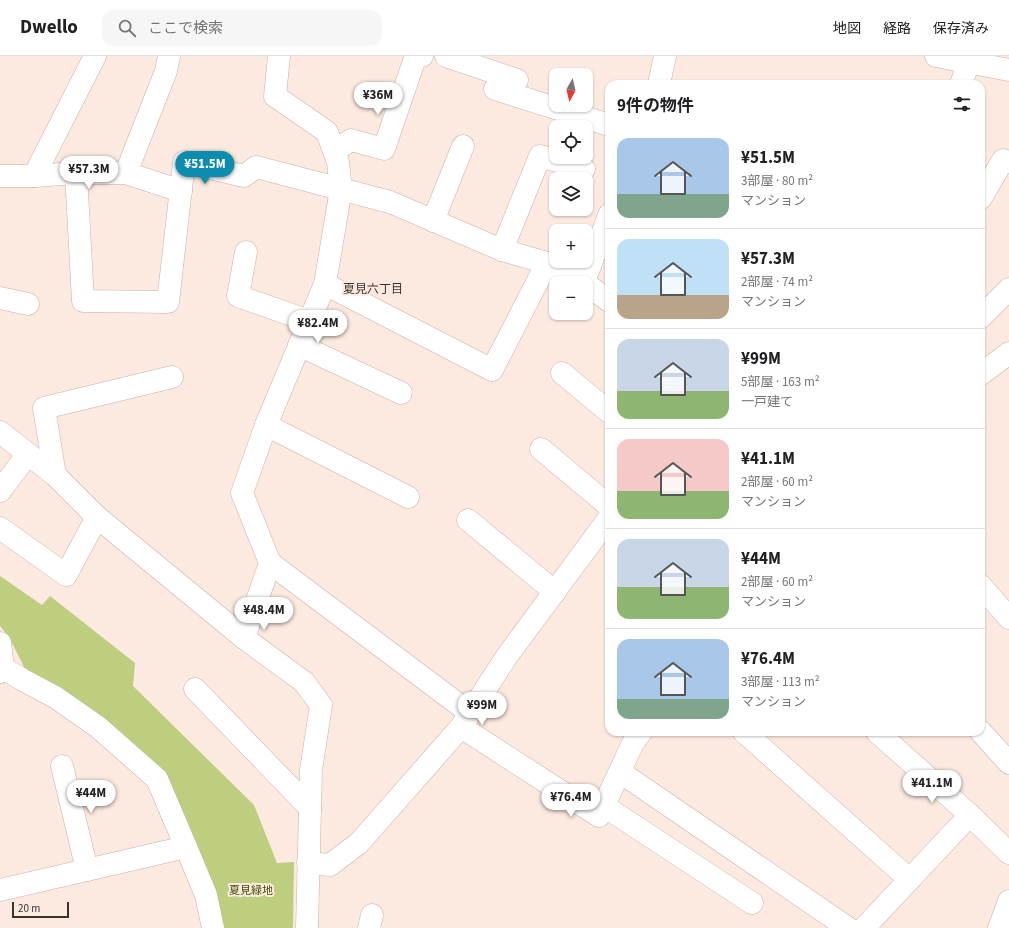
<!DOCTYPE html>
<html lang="ja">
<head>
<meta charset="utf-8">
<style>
	body { margin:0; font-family:"Source Sans 3","Noto Sans JP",sans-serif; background:#f6f6f6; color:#202124; height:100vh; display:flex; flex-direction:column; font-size:15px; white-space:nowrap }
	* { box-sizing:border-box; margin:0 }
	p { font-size:13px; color:#757577 }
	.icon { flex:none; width:22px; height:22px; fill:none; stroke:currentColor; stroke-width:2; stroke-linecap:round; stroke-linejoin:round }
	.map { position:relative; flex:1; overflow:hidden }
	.sheet { position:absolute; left:605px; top:24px; width:380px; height:656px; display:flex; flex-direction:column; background:#fff; border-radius:12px; box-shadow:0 1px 3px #0004 }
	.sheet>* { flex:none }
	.needle { width:26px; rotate:188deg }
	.fabs { position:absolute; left:549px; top:12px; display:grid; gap:8px }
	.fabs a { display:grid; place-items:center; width:44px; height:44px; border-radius:8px; background:#fff; box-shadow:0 1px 3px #0004; font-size:20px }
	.scale { position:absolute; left:12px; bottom:10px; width:57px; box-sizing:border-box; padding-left:4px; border:2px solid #3b322e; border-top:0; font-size:11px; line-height:14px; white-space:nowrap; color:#3b322e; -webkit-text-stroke:3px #fceae1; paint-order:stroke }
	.price { position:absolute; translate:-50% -34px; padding:0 9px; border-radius:14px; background:#fff; color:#222; font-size:13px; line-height:26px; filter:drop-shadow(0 1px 2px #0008) }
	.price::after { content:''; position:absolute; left:50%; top:24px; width:12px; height:9px; margin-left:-6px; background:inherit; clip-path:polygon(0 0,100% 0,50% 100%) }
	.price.selected { background:#0c8dad; color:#fff }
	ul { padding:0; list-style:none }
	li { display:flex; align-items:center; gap:12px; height:100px; padding:0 12px }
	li+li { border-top:1px solid #e0e0e0 }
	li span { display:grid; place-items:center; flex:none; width:112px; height:80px; border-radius:12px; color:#555 }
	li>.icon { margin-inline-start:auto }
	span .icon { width:48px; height:48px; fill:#fffc; stroke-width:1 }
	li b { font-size:17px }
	h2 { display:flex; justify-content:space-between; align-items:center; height:48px; padding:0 12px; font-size:17px }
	header { display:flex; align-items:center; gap:24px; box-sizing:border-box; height:56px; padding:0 20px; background:#fff; border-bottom:1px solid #e0e0e0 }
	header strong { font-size:19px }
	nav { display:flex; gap:22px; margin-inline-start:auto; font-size:14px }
	.search { width:280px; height:36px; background:#f6f6f6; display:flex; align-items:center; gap:10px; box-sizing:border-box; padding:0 14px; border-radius:12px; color:#757577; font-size:15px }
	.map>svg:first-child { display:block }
	.green { fill:#bdce7f }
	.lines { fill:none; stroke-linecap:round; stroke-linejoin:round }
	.minor-casing { stroke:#c6b1a6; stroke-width:23 }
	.minor { stroke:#fff; stroke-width:22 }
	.labels { text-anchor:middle; stroke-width:4; stroke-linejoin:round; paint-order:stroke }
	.park-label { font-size:11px; fill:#434e05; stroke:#fceae1 }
	.neighbourhood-label { font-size:12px; fill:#3b322e; stroke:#fceae1 }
</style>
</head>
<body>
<header>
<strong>Dwello</strong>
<div class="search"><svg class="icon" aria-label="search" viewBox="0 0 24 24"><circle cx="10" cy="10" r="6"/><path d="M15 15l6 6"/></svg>ここで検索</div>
<nav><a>地図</a><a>経路</a><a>保存済み</a></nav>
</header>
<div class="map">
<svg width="1009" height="872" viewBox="0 0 1009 872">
	<rect width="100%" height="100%" fill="#fceae1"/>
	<path class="green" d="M0,520L42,549L50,540L135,607L133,630L254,749L277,807L294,806L293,872H221L160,717L26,615L9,581L0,570Z"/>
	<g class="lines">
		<defs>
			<g id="minor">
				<path d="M446,0L517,24"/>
				<path d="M936,0L1009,14"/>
				<path d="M659,28L665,0"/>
				<path d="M961,28L969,6"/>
				<path d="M495,33L609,69"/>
				<path d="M334,95L351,84L384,93L415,2L422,0"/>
				<path d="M76,117L83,245L168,246L184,106L244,120L256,111L390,146L502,194L547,207L585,227"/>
				<path d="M126,117L166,15L169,0"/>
				<path d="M0,120H34L76,117H126L181,135"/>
				<path d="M34,120L95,0"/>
				<path d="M981,142L1003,104L1009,106"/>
				<path d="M433,165L463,90"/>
				<path d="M502,194L540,100L584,113"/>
				<path d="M246,196L238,240L309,265"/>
				<path d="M584,226L609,159"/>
				<path d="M325,228L492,314L547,207"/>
				<path d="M586,228L609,245"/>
				<path d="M0,242L28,248"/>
				<path d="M981,261L1009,233"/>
				<path d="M299,289L401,337"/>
				<path d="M562,317L609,356"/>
				<path d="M981,318L1009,297"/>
				<path d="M266,369L408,441"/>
				<path d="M0,376L55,419L97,461L244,582L304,626L321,649L311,714L307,872"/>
				<path d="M541,393L609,450"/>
				<path d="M55,419L44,352L172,321"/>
				<path d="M0,435L28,398"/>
				<path d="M468,464L555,536"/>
				<path d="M0,472L66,519L97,461"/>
				<path d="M270,507L470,657"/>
				<path d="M981,530L1009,562"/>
				<path d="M244,582L270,507L242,437L266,369L325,228L341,133L338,106L327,76L275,40L279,0"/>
				<path d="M0,587L3,612L0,616"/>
				<path d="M0,610L23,624L55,641L98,671L157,723L186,791L206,839L213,872"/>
				<path d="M195,633L310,752"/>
				<path d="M461,671L599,760L633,687L641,676"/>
				<path d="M744,676L909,823"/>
				<path d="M877,676L970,759L1009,797"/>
				<path d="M981,676L1009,707"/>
				<path d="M62,710L87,814"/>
				<path d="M620,716L848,872"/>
				<path d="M604,750L752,847"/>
				<path d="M308,807L330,809L359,787L461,671L507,600L609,462"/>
				<path d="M0,834L186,791"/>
				<path d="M369,872L372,859"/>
				<path d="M864,872L970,759"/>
				<path d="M999,872L1009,845"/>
			</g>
		</defs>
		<use href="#minor" class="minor-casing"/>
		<use href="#minor" class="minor"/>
	</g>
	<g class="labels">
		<g class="park-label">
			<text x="251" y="838">夏見緑地</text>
		</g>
		<g class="neighbourhood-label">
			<text x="373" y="237">夏見六丁目</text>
		</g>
	</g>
</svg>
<div class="fabs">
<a><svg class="needle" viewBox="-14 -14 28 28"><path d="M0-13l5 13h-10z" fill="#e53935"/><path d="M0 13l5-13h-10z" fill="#757577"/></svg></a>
<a><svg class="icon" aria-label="locate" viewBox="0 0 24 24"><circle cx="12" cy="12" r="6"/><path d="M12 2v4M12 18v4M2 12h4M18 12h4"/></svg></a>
<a><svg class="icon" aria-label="layers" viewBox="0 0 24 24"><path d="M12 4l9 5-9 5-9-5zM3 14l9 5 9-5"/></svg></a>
<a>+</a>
<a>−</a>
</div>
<div class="scale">20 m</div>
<b class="price" style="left:378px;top:60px">¥36M</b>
<b class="price selected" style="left:205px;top:129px">¥51.5M</b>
<b class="price" style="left:89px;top:134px">¥57.3M</b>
<b class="price" style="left:318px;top:288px">¥82.4M</b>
<b class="price" style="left:264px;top:575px">¥48.4M</b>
<b class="price" style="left:482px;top:670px">¥99M</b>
<b class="price" style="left:932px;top:748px">¥41.1M</b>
<b class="price" style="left:91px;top:758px">¥44M</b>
<b class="price" style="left:571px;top:762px">¥76.4M</b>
<section class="sheet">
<h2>9件の物件<svg class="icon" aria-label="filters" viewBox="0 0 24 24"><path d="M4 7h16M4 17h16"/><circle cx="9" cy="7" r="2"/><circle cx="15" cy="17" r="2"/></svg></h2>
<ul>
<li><span style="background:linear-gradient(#a9c7e8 70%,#7fa58c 0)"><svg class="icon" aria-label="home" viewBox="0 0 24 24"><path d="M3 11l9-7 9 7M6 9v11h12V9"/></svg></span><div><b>¥51.5M</b><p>3部屋 · 80 m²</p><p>マンション</p></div></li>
<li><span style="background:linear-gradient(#bfe0f5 70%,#b9a48a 0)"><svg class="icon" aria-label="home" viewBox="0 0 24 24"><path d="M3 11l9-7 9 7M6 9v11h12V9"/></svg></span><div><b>¥57.3M</b><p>2部屋 · 74 m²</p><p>マンション</p></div></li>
<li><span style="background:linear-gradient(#c9d6e8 65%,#8fb573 0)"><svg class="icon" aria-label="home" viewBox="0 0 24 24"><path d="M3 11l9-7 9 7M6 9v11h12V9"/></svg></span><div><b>¥99M</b><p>5部屋 · 163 m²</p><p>一戸建て</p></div></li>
<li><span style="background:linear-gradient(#f6c9c9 65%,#8fb573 0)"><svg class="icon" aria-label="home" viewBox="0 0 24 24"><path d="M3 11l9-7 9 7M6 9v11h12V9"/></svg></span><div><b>¥41.1M</b><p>2部屋 · 60 m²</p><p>マンション</p></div></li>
<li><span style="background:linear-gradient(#c9d6e8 60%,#8fb573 0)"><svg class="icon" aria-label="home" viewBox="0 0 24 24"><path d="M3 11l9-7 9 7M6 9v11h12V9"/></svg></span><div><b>¥44M</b><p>2部屋 · 60 m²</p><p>マンション</p></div></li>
<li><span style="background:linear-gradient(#a9c7e8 75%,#7fa58c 0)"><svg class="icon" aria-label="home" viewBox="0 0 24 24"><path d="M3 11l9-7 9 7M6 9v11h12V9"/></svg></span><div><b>¥76.4M</b><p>3部屋 · 113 m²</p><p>マンション</p></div></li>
</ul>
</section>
</div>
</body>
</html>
